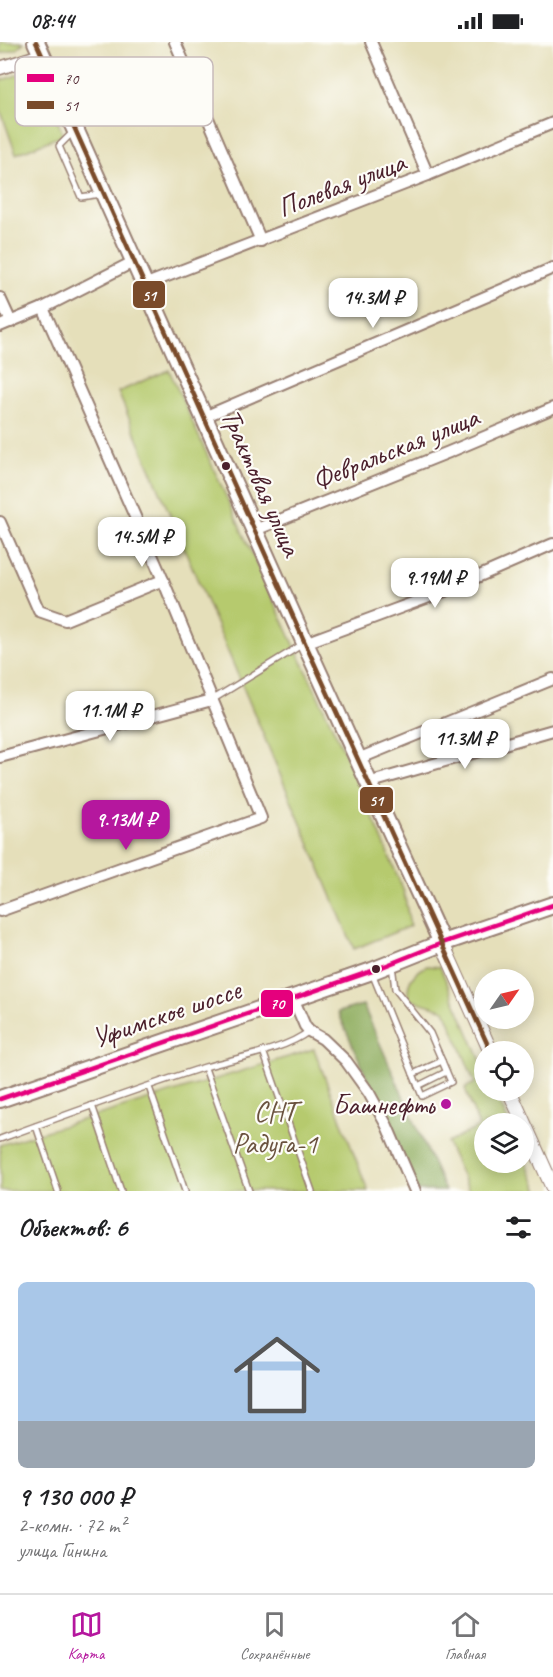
<!DOCTYPE html>
<html lang="ru">
<head>
<meta charset="utf-8">
<style>
	body { margin:0; font-family:Caveat,sans-serif; background:#f2f2f2; color:#202124; height:100vh; display:flex; flex-direction:column; font-size:22px; white-space:nowrap }
	* { box-sizing:border-box; margin:0 }
	p { font-size:20px; color:#757577 }
	.icon { flex:none; width:33px; height:33px; fill:none; stroke:currentColor; stroke-width:2; stroke-linecap:round; stroke-linejoin:round }
	.map { position:relative; height:1149px; overflow:hidden }
	.drawer { display:flex; flex-direction:column; background:#fff; flex:1 }
	.drawer>* { flex:none }
	.needle { width:39px; rotate:56deg }
	.fabs { position:absolute; left:474px; top:927px; display:grid; gap:12px }
	.fabs a { display:grid; place-items:center; width:60px; height:60px; border-radius:50%; background:#fff; box-shadow:0 3px 15px #0003; font-size:30px }
	.price { position:absolute; translate:-50% -51px; padding:0 14px; border-radius:12px; background:#fff; color:#222; font-size:20px; line-height:39px; filter:drop-shadow(0 2px 3px #0008) }
	.price::after { content:''; position:absolute; left:50%; top:36px; width:18px; height:14px; margin-left:-9px; background:inherit; clip-path:polygon(0 0,100% 0,50% 100%) }
	.price.on { background:#b5179e; color:#fff }
	ul { padding:0; list-style:none }
	li { display:grid; align-content:center; gap:12px; height:318px; padding:0 18px }
	li span { display:grid; place-items:center; height:186px; border-radius:9px; color:#555 }
	li>.icon { margin-inline-start:auto }
	span .icon { width:108px; height:108px; fill:#fffc; stroke-width:1 }
	li b { font-size:26px }
	h2 { display:flex; justify-content:space-between; align-items:center; height:72px; padding:0 18px; font-size:26px }
	.status { display:flex; justify-content:space-between; align-items:center; height:42px; padding:0 30px; background:#fff; direction:ltr }
	.status svg { height:16px; fill:currentColor }
	.tabs { display:flex; justify-content:space-around; align-items:center; height:84px; border-top:2px solid #e0e0e0; background:#fff; font-size:16px; color:#757577 }
	.tabs a { display:grid; justify-items:center; gap:3px }
	.tabs .on { color:#b5179e }
	.map>svg:first-child { display:block }
	.green { fill:#b6ca6e; stroke:#80744c; stroke-width:1.5 }
	.forest { fill:#90ae61; stroke:#6d6646; stroke-width:1.5 }
	.lines { fill:none; stroke-linecap:round; stroke-linejoin:round }
	.service-casing { stroke:#987f72; stroke-width:8 }
	.minor-casing { stroke:#987f72; stroke-width:14 }
	.tertiary-casing { stroke:#987f72; stroke-width:15 }
	.secondary-casing { stroke:#987f72; stroke-width:16 }
	.primary-casing { stroke:#987f72; stroke-width:20 }
	.service { stroke:#fff; stroke-width:5 }
	.minor { stroke:#fff; stroke-width:10 }
	.tertiary { stroke:#fff; stroke-width:12 }
	.secondary { stroke:#fff; stroke-width:14 }
	.primary { stroke:#fff; stroke-width:16 }
	.bus-1-casing { stroke:#fdfcf7; stroke-width:9 }
	.bus-2-casing { stroke:#fdfcf7; stroke-width:9 }
	.bus-1 { stroke:#e5007d; stroke-width:4.5 }
	.bus-2 { stroke:#7a4b2a; stroke-width:4.5 }
	.bus-dot { fill:#4a1f2b; stroke:#fdfcf7; stroke-width:2 }
	.poi-dot { fill:#b5179e; stroke:#fdfcf7; stroke-width:2 }
	.labels { text-anchor:middle; stroke-width:4.5; stroke-linejoin:round; paint-order:stroke }
	.street-label { font-size:28px; fill:#4a1f2b; stroke:#fdfcf7 }
	.poi-label { font-size:28px; fill:#4a1f2b; stroke:#fdfcf7; text-anchor:end }
	.park-label { font-size:28px; fill:#6a523f; stroke:#fdfcf7 }
	.key { fill:#fdfcf7; stroke:#c7baba; stroke-width:1.5 }
	.key-label { font-size:16px; fill:#4a1f2b }
	.line-badge { stroke:#fdfcf7; stroke-width:2 }
	.badge-label { font-size:16px; text-anchor:middle; font-weight:bold; fill:#fff }
</style>
</head>
<body>
<div class="status"><b>08:44</b><svg viewBox="0 0 49 12"><path d="M0 12V9h3v3zM5 12V6h3v6zM10 12V3h3v9zM15 12V0h3v12zM26 1h20v11H26zM47 4h2v5h-2z"/></svg></div>
<div class="map">
<svg width="553" height="1149" viewBox="0 0 553 1149">
	<rect width="100%" height="100%" fill="#fdfcf7"/>
	<filter id="ink" filterUnits="userSpaceOnUse"><feTurbulence type="fractalNoise" baseFrequency=".0167" numOctaves="2"/><feDisplacementMap in="SourceGraphic" scale="12" xChannelSelector="R" yChannelSelector="G"/><feConvolveMatrix kernelMatrix="1 2 1 2 8 2 1 2 1" color-interpolation-filters="sRGB"/></filter>
	<filter id="wash" filterUnits="userSpaceOnUse"><feTurbulence type="fractalNoise" baseFrequency=".008" numOctaves="4" result="noise"/><feDisplacementMap in="SourceGraphic" scale="24" xChannelSelector="R" yChannelSelector="G"/><feGaussianBlur stdDeviation="1.35" result="paint"/><feColorMatrix in="noise" values="0 0 0 0 0 0 0 0 0 0 0 0 0 0 0 0 0 1.4 0 .05"/><feComposite in="paint" operator="in"/></filter>
	<g filter="url(#wash)">
		<rect width="100%" height="100%" fill="#e5dfba"/>
		<g class="green">
			<path d="M0,0H24L17,7L0,12Z"/>
			<path d="M28,29L43,40L63,93L16,112L0,67V39Z"/>
			<path d="M169,328L267,545L358,739L404,850L410,884L354,907L118,350Z"/>
			<path d="M427,924L440,925L484,1026V1048L494,1049L509,1081L484,1082V1120H524V1115L539,1149H469L447,1101L479,1085L465,1046L475,1041L445,968L409,957C405,941 413,931 427,924Z"/>
			<path d="M314,1007L368,1149H0V1103Z"/>
		</g>
		<path class="forest" d="M363,963L445,1149H417L338,970Z"/>
	</g>
	<g filter="url(#ink)">
		<g class="lines">
			<defs>
				<g id="service">
					<path d="M74,89L59,104L81,155L100,152"/>
					<path d="M212,658L303,602"/>
					<path d="M372,931L422,1054L451,1040L430,991L395,947L392,923"/>
					<path d="M263,1009L312,1149"/>
					<path d="M205,1026L249,1149"/>
					<path d="M413,1032L442,1019"/>
					<path d="M418,1044L446,1030"/>
					<path d="M149,1045L185,1149"/>
					<path d="M92,1063L121,1149"/>
					<path d="M36,1084L58,1149"/>
					<path d="M0,1097C68,1072 136,1047 205,1025C235,1016 286,1008 309,989"/>
				</g>
				<g id="minor">
					<path d="M175,0L261,199"/>
					<path d="M371,0L428,133"/>
					<path d="M144,243L428,133L553,81"/>
					<path d="M0,256L11,280"/>
					<path d="M0,284L43,266L133,220"/>
					<path d="M204,375L553,226"/>
					<path d="M0,480L39,569L65,578L163,538"/>
					<path d="M255,488L449,410L553,366"/>
					<path d="M305,601L445,549L553,502"/>
					<path d="M0,715L212,658"/>
					<path d="M358,717L553,637"/>
					<path d="M368,741L553,688"/>
					<path d="M0,869L261,776L163,538L43,266"/>
					<path d="M293,956L305,984L309,989L323,997L346,1019L369,1051L387,1084L415,1149"/>
				</g>
				<path id="tertiary" d="M0,26L41,13"/>
				<g id="secondary">
					<path d="M442,901L491,1010"/>
					<path d="M509,1048L553,1146"/>
				</g>
				<g id="primary">
					<path d="M36,0L305,601L442,901"/>
					<path d="M0,1057L372,929L442,901L553,863"/>
				</g>
			</defs>
			<use href="#service" class="service-casing"/>
			<use href="#minor" class="minor-casing"/>
			<use href="#tertiary" class="tertiary-casing"/>
			<use href="#secondary" class="secondary-casing"/>
			<use href="#primary" class="primary-casing"/>
			<use href="#service" class="service"/>
			<use href="#minor" class="minor"/>
			<use href="#tertiary" class="tertiary"/>
			<use href="#secondary" class="secondary"/>
			<use href="#primary" class="primary"/>
			<defs>
				<path id="bus-1" d="M0,1057L372,929L442,901L553,863"/>
				<path id="bus-2" d="M36,0L305,601L491,1010"/>
			</defs>
			<use href="#bus-1" class="bus-1-casing"/>
			<use href="#bus-2" class="bus-2-casing"/>
			<use href="#bus-1" class="bus-1"/>
			<use href="#bus-2" class="bus-2"/>
		</g>
	</g>
	<g class="bus-dot">
		<circle cx="226" cy="424" r="5"/>
		<circle cx="376" cy="927" r="5"/>
	</g>
	<circle class="poi-dot" cx="446" cy="1062" r="6"/>
	<g class="labels">
		<g class="street-label">
			<text transform="translate(341 142) rotate(-21)" y="10">Полевая улица</text>
			<text transform="translate(395 406) rotate(-22)" y="10">Февральская улица</text>
			<text transform="translate(262 440) rotate(66)" y="10">Трактовая улица</text>
			<text transform="translate(166 971) rotate(-19)" y="10">Уфимское шоссе</text>
		</g>
		<g class="poi-label">
			<text x="434" y="1072">Башнефть</text>
		</g>
		<g class="park-label">
			<text x="275" y="1079">СНТ<tspan x="275" dy="32">Радуга-1</tspan></text>
		</g>
	</g>
	<rect x="15" y="15" width="198" height="69" rx="9" class="key"/>
	<rect x="27" y="32" width="27" height="8" fill="#e5007d"/>
	<rect x="27" y="59" width="27" height="8" fill="#7a4b2a"/>
	<g class="key-label">
		<text x="64" y="42">70</text>
		<text x="64" y="69">51</text>
	</g>
	<g class="line-badge">
		<rect x="132" y="238" width="34" height="29" rx="6" fill="#7a4b2a"/>
		<rect x="359" y="744" width="35" height="28" rx="6" fill="#7a4b2a"/>
		<rect x="260" y="947" width="34" height="29" rx="6" fill="#e5007d"/>
	</g>
	<g class="badge-label">
		<text x="149" y="259">51</text>
		<text x="376" y="764">51</text>
		<text x="277" y="967">70</text>
	</g>
</svg>
<div class="fabs">
<a><svg class="needle" viewBox="-14 -14 28 28"><path d="M0-13l5 13h-10z" fill="#e53935"/><path d="M0 13l5-13h-10z" fill="#757577"/></svg></a>
<a><svg class="icon" aria-label="locate" viewBox="0 0 24 24"><circle cx="12" cy="12" r="6"/><path d="M12 2v4M12 18v4M2 12h4M18 12h4"/></svg></a>
<a><svg class="icon" aria-label="layers" viewBox="0 0 24 24"><path d="M12 4l9 5-9 5-9-5zM3 14l9 5 9-5"/></svg></a>
</div>
<b class="price" style="left:373px;top:287px">14.3M ₽</b>
<b class="price" style="left:142px;top:526px">14.5M ₽</b>
<b class="price" style="left:435px;top:567px">9.19M ₽</b>
<b class="price" style="left:110px;top:700px">11.1M ₽</b>
<b class="price" style="left:465px;top:728px">11.3M ₽</b>
<b class="price on" style="left:126px;top:809px">9.13M ₽</b>
</div>
<section class="drawer">
<h2>Объектов: 6<svg class="icon" aria-label="filters" viewBox="0 0 24 24"><path d="M4 7h16M4 17h16"/><circle cx="9" cy="7" r="2"/><circle cx="15" cy="17" r="2"/></svg></h2>
<ul>
<li><span style="background:linear-gradient(#a9c7e8 75%,#9aa5b1 0)"><svg class="icon" aria-label="home" viewBox="0 0 24 24"><path d="M3 11l9-7 9 7M6 9v11h12V9"/></svg></span><div><b>9 130 000 ₽</b><p>2-комн. · 72 m²</p><p>улица Гинина</p></div></li>
</ul>
</section>
<nav class="tabs">
<a class="on"><svg class="icon" aria-label="map" viewBox="0 0 24 24"><path d="M3 6l6-2 6 2 6-2v14l-6 2-6-2-6 2zM9 4v14M15 6v14"/></svg>Карта</a>
<a><svg class="icon" aria-label="saved" viewBox="0 0 24 24"><path d="M7 4h10v16l-5-4-5 4z"/></svg>Сохранённые</a>
<a><svg class="icon" aria-label="home" viewBox="0 0 24 24"><path d="M3 11l9-7 9 7M6 9v11h12V9"/></svg>Главная</a>
</nav>
</body>
</html>
